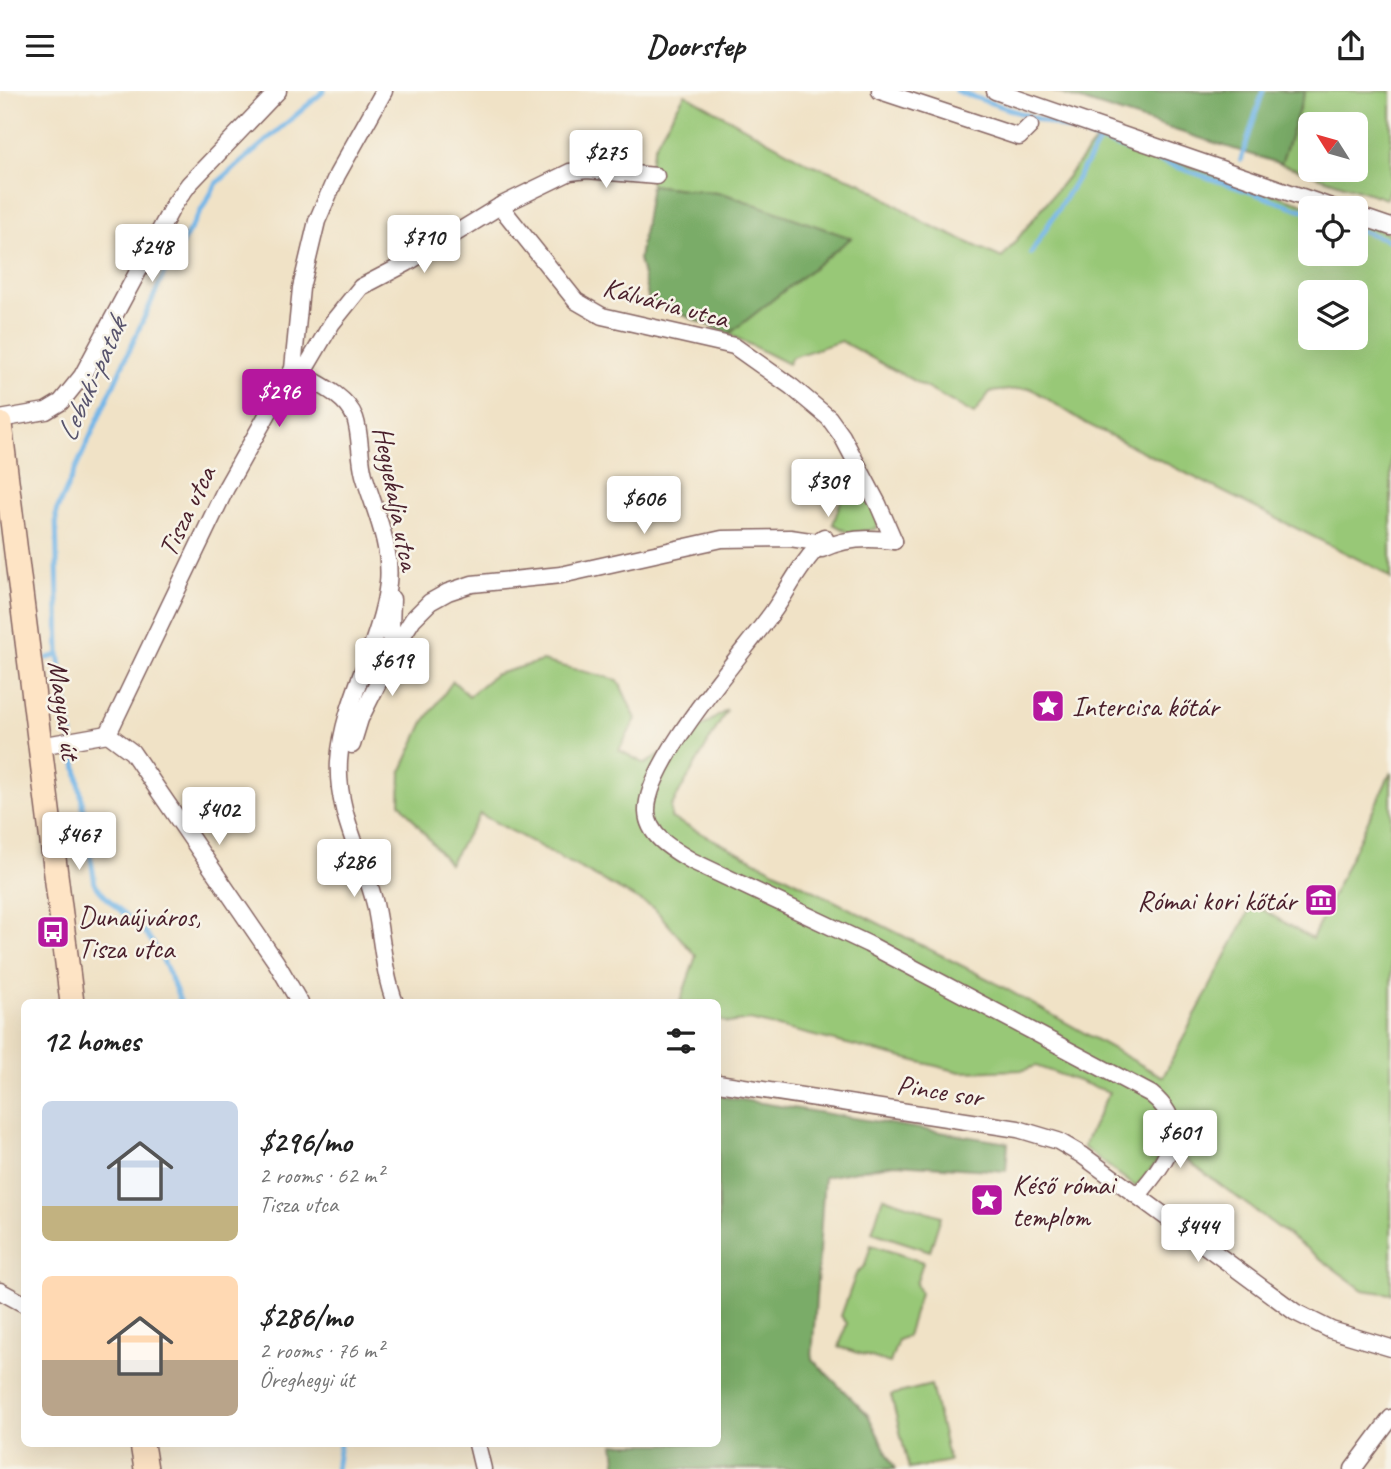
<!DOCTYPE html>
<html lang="en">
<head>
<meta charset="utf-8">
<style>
	body { margin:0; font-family:Caveat,sans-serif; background:#f2f2f2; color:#222; height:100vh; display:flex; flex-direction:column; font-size:26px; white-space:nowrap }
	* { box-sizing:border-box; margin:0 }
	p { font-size:23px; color:#767676 }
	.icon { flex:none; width:38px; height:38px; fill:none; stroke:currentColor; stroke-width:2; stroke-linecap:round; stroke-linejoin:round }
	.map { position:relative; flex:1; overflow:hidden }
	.drawer { position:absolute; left:21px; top:908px; width:700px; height:448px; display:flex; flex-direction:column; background:#fff; border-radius:10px; box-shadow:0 7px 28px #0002 }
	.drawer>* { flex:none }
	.needle { width:46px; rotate:307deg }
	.tools { position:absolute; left:1298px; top:21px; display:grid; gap:14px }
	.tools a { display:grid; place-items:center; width:70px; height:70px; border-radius:10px; background:#fff; box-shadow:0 7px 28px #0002; font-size:35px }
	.price { position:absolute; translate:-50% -60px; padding:0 16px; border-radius:7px; background:#fff; color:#222; font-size:23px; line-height:46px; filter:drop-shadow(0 2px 4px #0008) }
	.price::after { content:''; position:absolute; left:50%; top:42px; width:21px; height:16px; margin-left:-10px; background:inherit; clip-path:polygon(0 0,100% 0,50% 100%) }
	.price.selected { background:#b5179e; color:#fff }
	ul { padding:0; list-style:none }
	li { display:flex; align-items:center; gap:21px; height:175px; padding:0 21px }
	li span { display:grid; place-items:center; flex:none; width:196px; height:140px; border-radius:10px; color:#555 }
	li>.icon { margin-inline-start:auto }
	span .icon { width:84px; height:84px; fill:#fffc; stroke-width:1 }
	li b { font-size:30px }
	h2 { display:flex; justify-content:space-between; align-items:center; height:84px; padding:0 21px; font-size:30px }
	header { display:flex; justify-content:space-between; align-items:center; height:91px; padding:0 21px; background:#fff; font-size:32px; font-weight:600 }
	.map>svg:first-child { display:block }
	.green { fill:#98c877; stroke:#717451; stroke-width:2; fill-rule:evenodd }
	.forest { fill:#7aac68; stroke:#62664a; stroke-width:2 }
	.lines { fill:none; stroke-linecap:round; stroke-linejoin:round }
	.stream { stroke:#72b6e8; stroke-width:5 }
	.street-casing { stroke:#846361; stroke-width:19 }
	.secondary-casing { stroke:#846361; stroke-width:26 }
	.street { stroke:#fff; stroke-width:16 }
	.secondary { stroke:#fee4c5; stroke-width:23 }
	.labels { text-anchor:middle; stroke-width:5; stroke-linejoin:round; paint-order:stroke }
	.street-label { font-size:28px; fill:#4a1f2b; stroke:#f7f3e8 }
	.poi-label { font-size:28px; fill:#4a1f2b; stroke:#f7f3e8; text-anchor:start }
	.water-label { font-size:30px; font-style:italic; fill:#58546d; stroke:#f7f3e8 }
</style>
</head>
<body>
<header><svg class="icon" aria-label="menu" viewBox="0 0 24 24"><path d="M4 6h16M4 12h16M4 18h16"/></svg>Doorstep<svg class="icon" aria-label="share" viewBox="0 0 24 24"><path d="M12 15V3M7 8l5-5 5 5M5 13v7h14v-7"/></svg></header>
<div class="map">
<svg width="1391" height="1378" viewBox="0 0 1391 1378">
	<rect width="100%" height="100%" fill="#f7f3e8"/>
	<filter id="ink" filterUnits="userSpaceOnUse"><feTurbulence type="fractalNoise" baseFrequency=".0143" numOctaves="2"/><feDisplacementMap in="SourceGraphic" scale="14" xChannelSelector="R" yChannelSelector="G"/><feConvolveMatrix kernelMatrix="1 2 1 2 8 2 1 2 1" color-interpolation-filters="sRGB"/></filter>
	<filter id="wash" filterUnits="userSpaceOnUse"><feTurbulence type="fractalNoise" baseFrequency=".00686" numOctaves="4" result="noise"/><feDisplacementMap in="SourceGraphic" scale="28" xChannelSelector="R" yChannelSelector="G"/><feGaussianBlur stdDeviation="1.57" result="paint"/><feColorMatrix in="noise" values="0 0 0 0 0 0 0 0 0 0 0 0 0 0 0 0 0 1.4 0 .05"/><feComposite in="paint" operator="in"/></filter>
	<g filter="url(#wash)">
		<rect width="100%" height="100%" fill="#f0e2c6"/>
		<g class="green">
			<path d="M1305,0H1391V92L1386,108L1281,73ZM1311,33H1356V79H1311Z"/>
			<path d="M685,3L808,72L862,92L925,132L1002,167L1100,45L1315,117H1311V163H1356V131L1391,143V488L1378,478L1087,333L1030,297L990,301L974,323L841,250L792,266L788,273L729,243L850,147L725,103L651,94C643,58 669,33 685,3ZM1311,201H1356V247H1311Z"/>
			<path d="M854,371L880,429L875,438L849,442L833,433Z"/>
			<path d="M542,570L618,589L636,628L619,659L645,673L727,619L671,716V727L990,889L1163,986L1253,813L1312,848L1391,681V1203L1363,1199L1169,1056L1136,1096L1083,1056L1109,1001L1036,975L1024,979L960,981L750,929L729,932L718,929V912L680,911L696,865L654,817L480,723L449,773L400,712L401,681L424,631L453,590L469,605L494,584Z"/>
			<path d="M883,1106L941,1125L930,1160L872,1141Z"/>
			<path d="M871,1154L923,1171L916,1193L920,1202L907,1245L898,1249L890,1272L839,1256L847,1232L841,1225L856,1183L865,1174Z"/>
			<path d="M931,1294L949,1370L909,1378L891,1304Z"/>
		</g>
		<g class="forest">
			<path d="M1052,0H1305L1281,73Z"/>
			<path d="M651,94L725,103L851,147L729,243L649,210L639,168Z"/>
			<path d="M718,1005L1008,1052L1006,1080L895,1073L824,1086L812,1268L868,1324L895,1378H617L614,1353H718Z"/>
		</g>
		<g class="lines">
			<g class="stream">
				<path d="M956,0L1311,122"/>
				<path d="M1241,69L1263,0"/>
				<path d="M1356,138L1391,150"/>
				<path d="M1031,162L1100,50"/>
				<path d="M59,564L95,793C110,815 130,824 146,843C163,863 171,888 181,912"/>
				<path d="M48,567L59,564L56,421L163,185L217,92L324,0"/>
				<path d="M336,1378L340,1353"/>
			</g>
		</g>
	</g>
	<g filter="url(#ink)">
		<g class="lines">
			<defs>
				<g id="street">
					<path d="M880,0L1019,46L1030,35"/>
					<path d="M995,0L1334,117"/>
					<path d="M500,115L576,210L602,225L734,255L792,296L829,327L842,345L878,413L894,450"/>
					<path d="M1356,124L1391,136"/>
					<path d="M293,278C312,290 346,303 355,327C361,344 359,366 364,384C374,418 392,455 388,492C381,553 343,609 339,670C336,722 363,765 375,813C382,845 383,881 395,912"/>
					<path d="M302,283L332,232L361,196L407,172L500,115L570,81L587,79L656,85"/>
					<path d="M0,328L46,320L61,311L82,285L173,115L189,93L278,0"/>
					<path d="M818,456C798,476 788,500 772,522C741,565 645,672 647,721C648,746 674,759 692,770L868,853L1151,1003C1193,1037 1166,1071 1138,1104"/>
					<path d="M822,458C843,448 869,446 894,450"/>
					<path d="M390,566L392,508"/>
					<path d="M108,643L226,397L293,278L301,197L317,130L337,84L384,0"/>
					<path d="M108,643L132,661L276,871L300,912"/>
					<path d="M352,654L360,628L398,552L413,528L430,511L448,501L472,493L561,484L722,448L790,447L817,451L824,446L828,453"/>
					<path d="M40,655L108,643"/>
					<path d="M718,992L1018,1038L1058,1050L1082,1064L1295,1221L1331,1239L1391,1257"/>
					<path d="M0,1200L24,1213"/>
					<path d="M477,1353L483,1378"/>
					<path d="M1353,1378L1391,1327"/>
				</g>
				<g id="secondary">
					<path d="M0,333L72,912"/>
					<path d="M142,1353L146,1378"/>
				</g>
			</defs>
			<use href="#street" class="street-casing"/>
			<use href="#secondary" class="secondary-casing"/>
			<use href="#street" class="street"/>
			<use href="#secondary" class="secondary"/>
		</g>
	</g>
	<defs>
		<symbol id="sight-square" viewBox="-11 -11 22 22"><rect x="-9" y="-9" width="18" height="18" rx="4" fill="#b5179e" stroke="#f7f3e8"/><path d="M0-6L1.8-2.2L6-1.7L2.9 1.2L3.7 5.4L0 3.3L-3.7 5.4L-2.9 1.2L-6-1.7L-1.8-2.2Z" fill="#fff"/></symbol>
		<symbol id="museum-square" viewBox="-11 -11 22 22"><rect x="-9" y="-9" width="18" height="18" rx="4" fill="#b5179e" stroke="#f7f3e8"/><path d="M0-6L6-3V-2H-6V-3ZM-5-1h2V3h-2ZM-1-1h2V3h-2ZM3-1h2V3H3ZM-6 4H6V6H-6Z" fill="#fff"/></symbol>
		<symbol id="bus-square" viewBox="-11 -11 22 22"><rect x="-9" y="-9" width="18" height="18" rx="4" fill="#b5179e" stroke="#f7f3e8"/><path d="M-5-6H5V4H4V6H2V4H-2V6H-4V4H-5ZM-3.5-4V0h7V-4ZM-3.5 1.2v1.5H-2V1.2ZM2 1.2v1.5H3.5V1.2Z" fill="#fff"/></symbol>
	</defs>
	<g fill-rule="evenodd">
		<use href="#sight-square" x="1029" y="596" width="38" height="38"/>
		<use href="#museum-square" x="1302" y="790" width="38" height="38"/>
		<use href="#bus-square" x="34" y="822" width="38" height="38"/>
		<use href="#sight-square" x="968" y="1090" width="38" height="38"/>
	</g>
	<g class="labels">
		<g class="street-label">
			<text transform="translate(666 211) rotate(15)" y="10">Kálvária utca</text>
			<text transform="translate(397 407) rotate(79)" y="10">Hegyekalja utca</text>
			<text transform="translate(186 420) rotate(-64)" y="10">Tisza utca</text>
			<text transform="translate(65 619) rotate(82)" y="10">Magyar út</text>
			<text transform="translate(940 999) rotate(9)" y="10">Pince sor</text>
		</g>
		<g class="poi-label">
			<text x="1072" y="625">Intercisa kőtár</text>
			<text x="1296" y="819" text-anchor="end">Római kori kőtár</text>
			<text x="78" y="835">Dunaújváros,<tspan x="78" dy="32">Tisza utca</tspan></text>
			<text x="1012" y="1103">Késő római<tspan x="1012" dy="32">templom</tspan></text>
		</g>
		<g class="water-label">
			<text transform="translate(91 289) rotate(-66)" y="10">Lebuki-patak</text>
		</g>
	</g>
</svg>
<div class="tools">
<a><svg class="needle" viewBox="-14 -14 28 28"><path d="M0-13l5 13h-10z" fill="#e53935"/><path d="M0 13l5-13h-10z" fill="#767676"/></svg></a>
<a><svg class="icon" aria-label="locate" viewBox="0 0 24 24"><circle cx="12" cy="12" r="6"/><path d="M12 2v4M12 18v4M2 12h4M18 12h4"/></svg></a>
<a><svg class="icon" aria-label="layers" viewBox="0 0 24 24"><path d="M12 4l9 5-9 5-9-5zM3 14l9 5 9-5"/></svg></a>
</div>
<b class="price" style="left:606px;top:99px">$275</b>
<b class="price" style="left:424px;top:184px">$710</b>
<b class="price" style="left:152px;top:193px">$248</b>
<b class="price selected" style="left:279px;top:338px">$296</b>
<b class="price" style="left:828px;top:428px">$309</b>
<b class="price" style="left:644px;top:445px">$606</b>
<b class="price" style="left:392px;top:607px">$619</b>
<b class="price" style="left:219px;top:756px">$402</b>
<b class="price" style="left:79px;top:781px">$467</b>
<b class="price" style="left:354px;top:808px">$286</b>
<b class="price" style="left:1180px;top:1079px">$601</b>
<b class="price" style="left:1198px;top:1173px">$444</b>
<section class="drawer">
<h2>12 homes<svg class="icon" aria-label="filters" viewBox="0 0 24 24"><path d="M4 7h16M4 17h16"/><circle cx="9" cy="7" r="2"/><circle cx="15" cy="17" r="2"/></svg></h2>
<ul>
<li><span style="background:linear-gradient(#c9d6e8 75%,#c2b280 0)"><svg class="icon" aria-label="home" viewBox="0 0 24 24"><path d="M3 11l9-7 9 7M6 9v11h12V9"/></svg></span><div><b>$296/mo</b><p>2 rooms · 62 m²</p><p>Tisza utca</p></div></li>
<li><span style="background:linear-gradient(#ffd9b3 60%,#b9a48a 0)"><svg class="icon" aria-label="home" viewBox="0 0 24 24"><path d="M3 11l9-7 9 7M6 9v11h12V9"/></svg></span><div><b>$286/mo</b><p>2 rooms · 76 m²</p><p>Öreghegyi út</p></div></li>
</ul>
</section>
</div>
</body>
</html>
